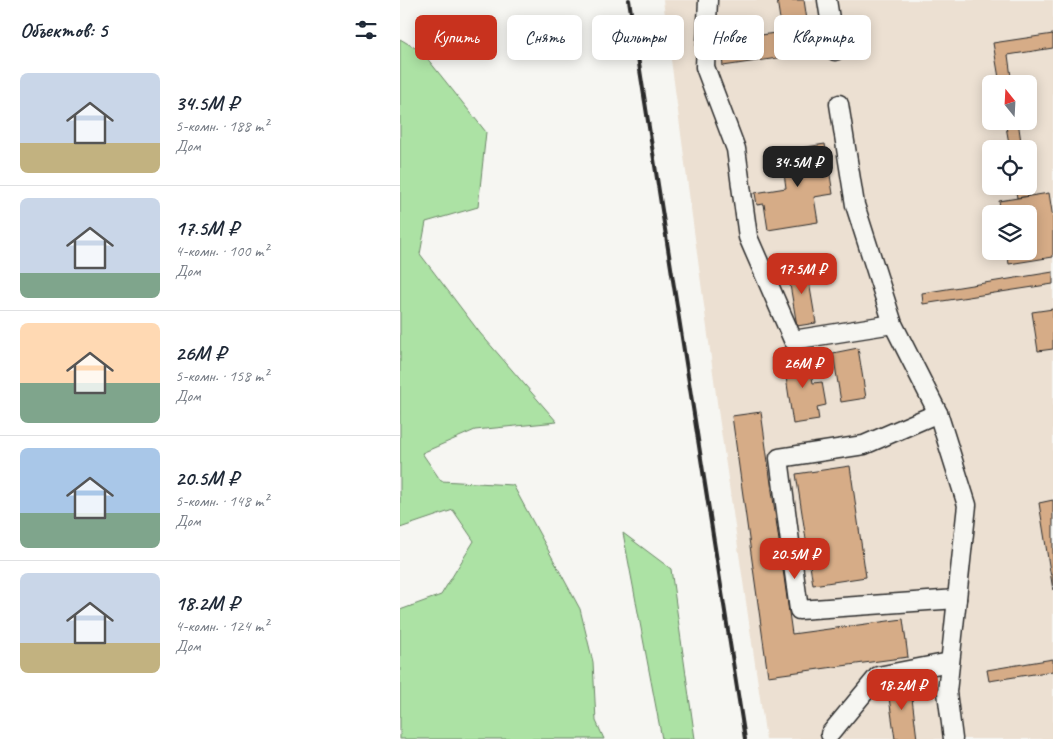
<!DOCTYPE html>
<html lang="ru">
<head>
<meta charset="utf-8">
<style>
	body { margin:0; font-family:Caveat,sans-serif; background:#f2f2f3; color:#1f2937; height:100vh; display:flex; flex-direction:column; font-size:19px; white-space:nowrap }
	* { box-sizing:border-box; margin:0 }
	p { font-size:16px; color:#747a83 }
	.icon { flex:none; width:28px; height:28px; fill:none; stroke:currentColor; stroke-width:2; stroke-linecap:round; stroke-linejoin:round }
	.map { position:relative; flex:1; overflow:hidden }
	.panel { display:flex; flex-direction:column; background:#fff; width:400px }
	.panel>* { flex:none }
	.hud { position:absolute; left:15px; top:15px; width:475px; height:45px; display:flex; gap:10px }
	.needle { width:32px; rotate:342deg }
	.buttons { position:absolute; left:582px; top:75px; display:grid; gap:10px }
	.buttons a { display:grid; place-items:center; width:55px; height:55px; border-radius:8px; background:#fff; box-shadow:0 2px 12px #0003; font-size:25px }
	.price { position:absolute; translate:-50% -42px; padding:0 11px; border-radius:10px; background:#c8321e; color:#fff; font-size:16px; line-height:32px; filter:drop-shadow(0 1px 2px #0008) }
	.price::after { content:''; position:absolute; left:50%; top:30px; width:15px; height:11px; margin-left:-8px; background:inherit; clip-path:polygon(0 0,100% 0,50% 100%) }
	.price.active { background:#222; color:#fff }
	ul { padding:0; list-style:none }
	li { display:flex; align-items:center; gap:15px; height:125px; padding:0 20px }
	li+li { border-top:1px solid #e0e1e3 }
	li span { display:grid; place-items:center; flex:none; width:140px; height:100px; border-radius:8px; color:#555 }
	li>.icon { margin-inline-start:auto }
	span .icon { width:60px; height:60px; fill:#fffc; stroke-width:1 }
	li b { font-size:21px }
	h2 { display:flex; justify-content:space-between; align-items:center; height:60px; padding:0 20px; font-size:21px }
	.pill { padding:0 18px; border-radius:8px; background:#fff; box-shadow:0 2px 12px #0003; font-size:18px; line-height:45px }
	.pill.active { background:#c8321e; color:#fff }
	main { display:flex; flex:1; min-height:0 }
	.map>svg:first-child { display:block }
	.built { fill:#ece0d2; fill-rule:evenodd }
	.green { fill:#ace2a4; stroke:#6c8668 }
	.building { fill:#d6ac87; stroke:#2b2b2b }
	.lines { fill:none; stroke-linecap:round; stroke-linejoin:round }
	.minor-casing { stroke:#2b2b2b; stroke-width:21 }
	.minor { stroke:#f6f6f2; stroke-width:18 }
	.rail { stroke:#2b2b2b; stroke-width:4 }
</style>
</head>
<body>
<main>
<section class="panel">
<h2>Объектов: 5<svg class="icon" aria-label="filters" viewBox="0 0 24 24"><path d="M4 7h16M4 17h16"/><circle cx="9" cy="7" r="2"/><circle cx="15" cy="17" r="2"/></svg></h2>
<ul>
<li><span style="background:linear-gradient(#c9d6e8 70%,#c2b280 0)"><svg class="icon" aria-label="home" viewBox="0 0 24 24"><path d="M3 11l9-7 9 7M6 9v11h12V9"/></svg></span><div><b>34.5M ₽</b><p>5-комн. · 188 m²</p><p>Дом</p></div></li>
<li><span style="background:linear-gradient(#c9d6e8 75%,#7fa58c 0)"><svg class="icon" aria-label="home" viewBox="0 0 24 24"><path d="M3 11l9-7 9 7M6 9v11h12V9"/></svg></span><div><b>17.5M ₽</b><p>4-комн. · 100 m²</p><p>Дом</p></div></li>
<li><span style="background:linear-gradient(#ffd9b3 60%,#7fa58c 0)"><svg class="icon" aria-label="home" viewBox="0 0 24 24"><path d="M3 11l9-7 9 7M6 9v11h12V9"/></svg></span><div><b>26M ₽</b><p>5-комн. · 158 m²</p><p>Дом</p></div></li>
<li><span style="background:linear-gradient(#a9c7e8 65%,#7fa58c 0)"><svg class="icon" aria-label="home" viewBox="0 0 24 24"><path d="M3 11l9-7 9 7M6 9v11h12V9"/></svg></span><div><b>20.5M ₽</b><p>5-комн. · 148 m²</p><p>Дом</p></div></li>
<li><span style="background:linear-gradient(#c9d6e8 70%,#c2b280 0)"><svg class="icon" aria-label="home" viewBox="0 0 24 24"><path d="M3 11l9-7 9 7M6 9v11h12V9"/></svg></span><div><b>18.2M ₽</b><p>4-комн. · 124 m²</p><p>Дом</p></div></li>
</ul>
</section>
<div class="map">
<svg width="653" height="739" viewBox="0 0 653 739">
	<rect width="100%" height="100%" fill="#f6f6f2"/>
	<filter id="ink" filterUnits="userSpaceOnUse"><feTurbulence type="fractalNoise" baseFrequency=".02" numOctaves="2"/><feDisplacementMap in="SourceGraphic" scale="10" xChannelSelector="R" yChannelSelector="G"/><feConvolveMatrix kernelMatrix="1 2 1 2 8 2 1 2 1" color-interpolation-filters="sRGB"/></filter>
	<g filter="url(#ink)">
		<path class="built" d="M263,0H653V739H366L319,417ZM591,84H629V121H591ZM591,149H629V186H591ZM591,214H629V251H591Z"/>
		<g class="green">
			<path d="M0,39L22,52L86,132L78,207L26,222L20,254L80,333L157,422L75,430L22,453L41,481L113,485L180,609L193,662L196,721L204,739H0V610L41,595L74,541L53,510L0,528Z"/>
			<path d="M223,533L271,569L295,739H262Z"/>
		</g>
		<g class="building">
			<path d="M377,0H404L412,53L323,66L320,41L382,32Z"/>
			<path d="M653,34V48L608,55L612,84H600L593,43Z"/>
			<path d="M605,121H618L622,149H610Z"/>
			<path d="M425,144L433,194L414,197L418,222L368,230L364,204L357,205L355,193L386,188L381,151Z"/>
			<path d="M615,186H628L629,196L617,198Z"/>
			<path d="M649,193L653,218V257L609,264L607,251H629V214H601L599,201Z"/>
			<path d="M406,264L416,323L397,326L387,267Z"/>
			<path d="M653,272V284L523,304L522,293Z"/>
			<path d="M653,309V349L638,351L632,312Z"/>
			<path d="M458,348L466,398L441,402L433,353Z"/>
			<path d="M408,353L413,383L422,382L426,405L417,407L419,420L393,424L383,357Z"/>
			<path d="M361,412L392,634L503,619L508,657L368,676L332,416Z"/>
			<path d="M450,466L466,577L413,585L396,474Z"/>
			<path d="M653,500V590L639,503Z"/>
			<path d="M653,659V671L589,681L587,670Z"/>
			<path d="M510,682L517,739H495L487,684Z"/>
		</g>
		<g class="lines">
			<defs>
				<g id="minor">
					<path d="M308,0L305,67L336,149L348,237L393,340L493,324"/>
					<path d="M427,0L435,51"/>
					<path d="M439,104L455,205L493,324L538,413L567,505L547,692L553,739"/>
					<path d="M538,413L464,445L379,458L399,610L557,599"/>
					<path d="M430,734L478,676L550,662"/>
				</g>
			</defs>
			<use href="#minor" class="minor-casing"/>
			<use href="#minor" class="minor"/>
			<path class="rail" d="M229,0L345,739"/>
		</g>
	</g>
</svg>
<div class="buttons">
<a><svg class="needle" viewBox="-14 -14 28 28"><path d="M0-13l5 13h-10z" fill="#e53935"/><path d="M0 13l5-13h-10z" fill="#747a83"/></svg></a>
<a><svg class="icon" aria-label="locate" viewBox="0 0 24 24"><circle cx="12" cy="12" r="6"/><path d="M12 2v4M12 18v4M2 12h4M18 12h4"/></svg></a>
<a><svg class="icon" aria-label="layers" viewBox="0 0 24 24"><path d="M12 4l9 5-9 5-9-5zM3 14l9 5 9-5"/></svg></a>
</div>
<b class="price active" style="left:398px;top:188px">34.5M ₽</b>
<b class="price" style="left:402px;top:295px">17.5M ₽</b>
<b class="price" style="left:403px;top:389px">26M ₽</b>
<b class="price" style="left:395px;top:580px">20.5M ₽</b>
<b class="price" style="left:502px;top:711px">18.2M ₽</b>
<div class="hud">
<a class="pill active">Купить</a>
<a class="pill">Снять</a>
<a class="pill">Фильтры</a>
<a class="pill">Новое</a>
<a class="pill">Квартира</a>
</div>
</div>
</main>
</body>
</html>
